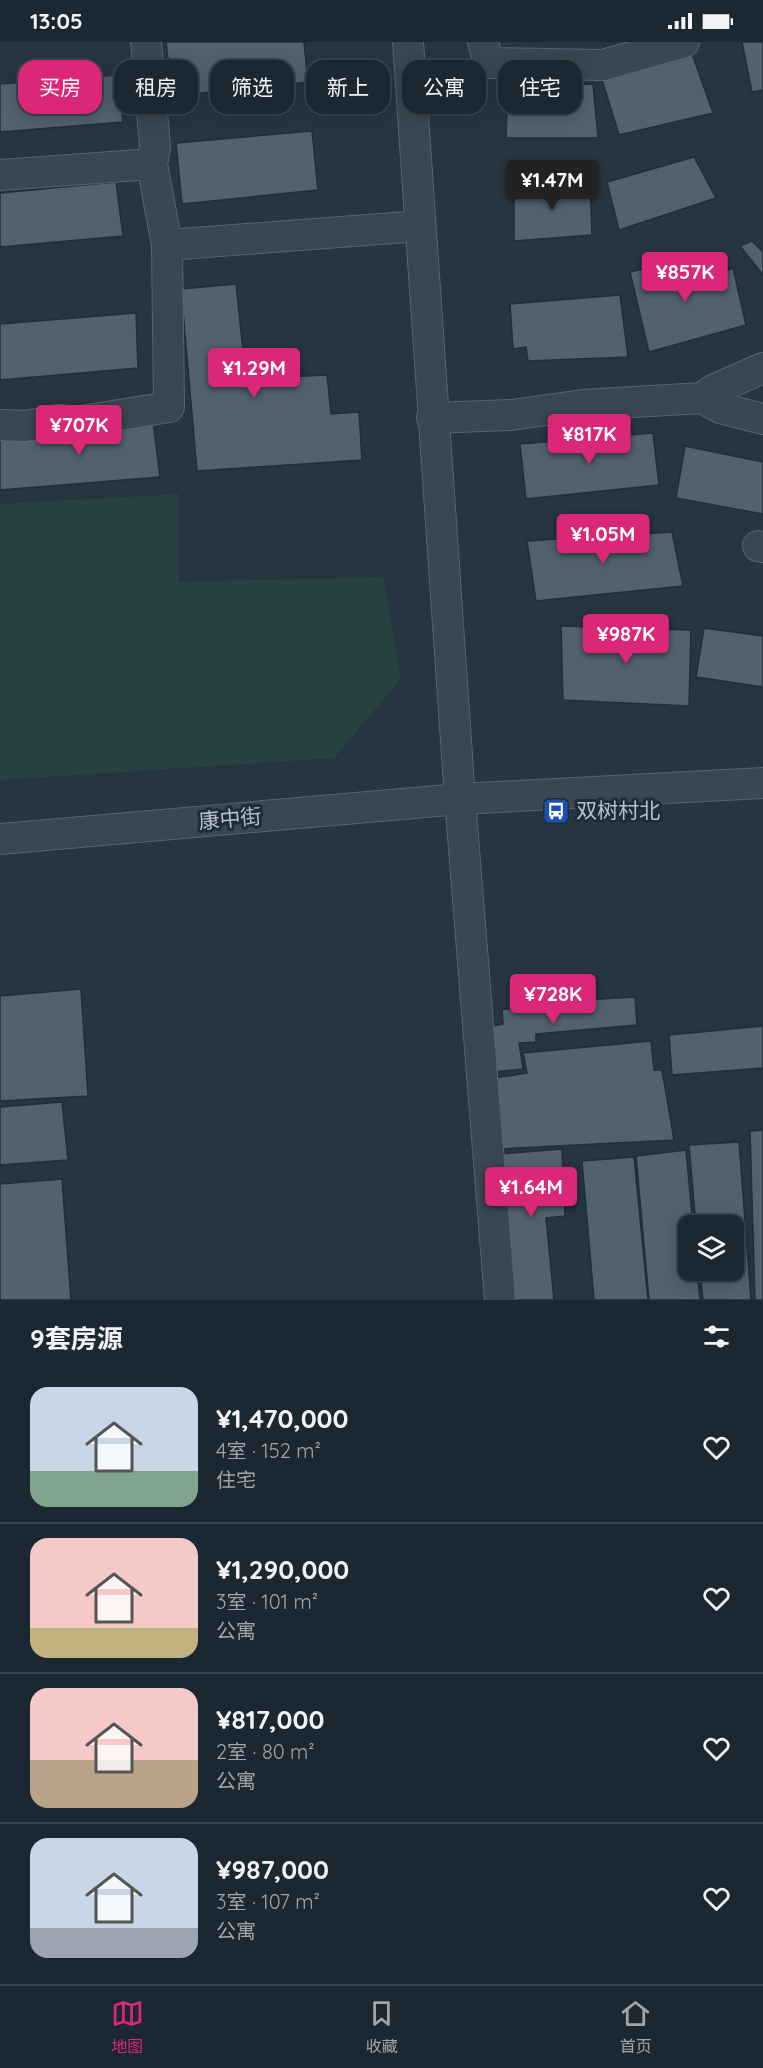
<!DOCTYPE html>
<html lang="zh">
<head>
<meta charset="utf-8">
<style>
	body { margin:0; font-family:Quicksand,"Noto Sans SC",sans-serif; background:#29343d; color:#f1f3f6; height:100vh; display:flex; flex-direction:column; font-size:22px; white-space:nowrap }
	* { box-sizing:border-box; margin:0 }
	p { font-size:20px; color:#a0a6ab }
	.icon { flex:none; width:33px; height:33px; fill:none; stroke:currentColor; stroke-width:2; stroke-linecap:round; stroke-linejoin:round }
	.map { position:relative; height:1258px; overflow:hidden }
	.side { display:flex; flex-direction:column; background:#1c2831; flex:1 }
	.side>* { flex:none }
	.top-card { position:absolute; left:18px; top:18px; width:728px; height:54px; display:flex; gap:12px }
	.tools { position:absolute; left:678px; top:1173px; display:grid; gap:12px }
	.tools a { display:grid; place-items:center; width:66px; height:66px; border-radius:12px; background:#1c2831; box-shadow:0 3px 15px #0003,0 0 0 2px #3a444d; font-size:30px }
	.price { position:absolute; translate:-50% -51px; padding:0 14px; border-radius:6px; background:#db2777; color:#fff; font-size:20px; line-height:39px; filter:drop-shadow(0 2px 3px #0008) }
	.price::after { content:''; position:absolute; left:50%; top:36px; width:18px; height:14px; margin-left:-9px; background:inherit; clip-path:polygon(0 0,100% 0,50% 100%) }
	.price.active { background:#222; color:#fff }
	ul { padding:0; list-style:none }
	li { display:flex; align-items:center; gap:18px; height:150px; padding:0 30px }
	li+li { border-top:2px solid #3a444d }
	li span { display:grid; place-items:center; flex:none; width:168px; height:120px; border-radius:18px; color:#555 }
	li>.icon { margin-inline-start:auto }
	span .icon { width:72px; height:72px; fill:#fffc; stroke-width:1 }
	li b { font-size:26px }
	h2 { display:flex; justify-content:space-between; align-items:center; height:72px; padding:0 30px; font-size:26px }
	.tag { padding:0 21px; border-radius:18px; background:#1c2831; box-shadow:0 3px 15px #0003,0 0 0 2px #3a444d; font-size:21px; line-height:54px }
	.tag.active { background:#db2777; color:#fff }
	.status { display:flex; justify-content:space-between; align-items:center; height:42px; padding:0 30px; background:#1c2831; direction:ltr }
	.status svg { height:16px; fill:currentColor }
	.menu { display:flex; justify-content:space-around; align-items:center; height:84px; border-top:2px solid #3a444d; background:#1c2831; font-size:16px; color:#a0a6ab }
	.menu a { display:grid; justify-items:center; gap:3px }
	.menu .active { color:#db2777 }
	.map>svg:first-child { display:block }
	.green { fill:#284241 }
	.building { fill:#51626d; stroke:#212e38; stroke-width:1.5 }
	.lines { fill:none; stroke-linecap:round; stroke-linejoin:round }
	.minor-casing { stroke:#58646e; stroke-width:32 }
	.minor { stroke:#3a4750; stroke-width:30 }
	.labels { text-anchor:middle; stroke-width:6; stroke-linejoin:round; paint-order:stroke }
	.poi-label { font-size:21px; fill:#b7c1cb; stroke:#1f2c36; text-anchor:start }
	.street-label { font-size:21px; fill:#b7c1cb; stroke:#1f2c36 }
</style>
</head>
<body>
<div class="status"><b>13:05</b><svg viewBox="0 0 49 12"><path d="M0 12V9h3v3zM5 12V6h3v6zM10 12V3h3v9zM15 12V0h3v12zM26 1h20v11H26zM47 4h2v5h-2z"/></svg></div>
<div class="map">
<svg width="763" height="1258" viewBox="0 0 763 1258">
	<rect width="100%" height="100%" fill="#263541"/>
	<path class="green" d="M179,452V540L383,535L401,637L334,716L0,738V462Z"/>
	<g class="building">
		<path d="M166,0H304L308,40L172,54Z"/>
		<path d="M742,0H763V48L752,50Z"/>
		<path d="M691,9L713,71L619,93L600,31Z"/>
		<path d="M118,33L123,80L0,90V42Z"/>
		<path d="M593,42L598,96H506L508,43Z"/>
		<path d="M312,89L318,148L182,162L176,101Z"/>
		<path d="M694,115L716,156L619,188L607,140Z"/>
		<path d="M116,140L123,194L0,205V151Z"/>
		<path d="M590,140L592,193L514,199V144Z"/>
		<path d="M752,199L763,210V233L740,204Z"/>
		<path d="M698,214L702,240L733,226L746,283L649,310L630,230Z"/>
		<path d="M236,242L246,337L327,333L331,372L359,370L362,418L197,429L181,247Z"/>
		<path d="M620,253L628,315L528,319L526,305L513,307L510,262Z"/>
		<path d="M136,271L138,326L0,338V282Z"/>
		<path d="M153,380L160,435L0,448V394Z"/>
		<path d="M653,391L659,443L526,457L520,402Z"/>
		<path d="M685,404L763,420V472L676,456Z"/>
		<path d="M672,490L683,544L536,559L527,499Z"/>
		<path d="M561,584L691,588L689,664L563,658Z"/>
		<path d="M704,586L763,594V645L696,635Z"/>
		<path d="M81,947L88,1054L0,1059V954Z"/>
		<path d="M635,955L637,983L536,992V1000L519,1001L523,1027L492,1030L487,985L503,982L502,967H532V961Z"/>
		<path d="M763,984V1026L672,1033L669,993Z"/>
		<path d="M651,999L654,1028H662L674,1098L499,1107L494,1036L527,1031L523,1011Z"/>
		<path d="M62,1060L68,1118L0,1123V1065Z"/>
		<path d="M763,1088V1258H755L750,1089Z"/>
		<path d="M739,1100L751,1258H703L700,1228H734V1184H696L689,1103Z"/>
		<path d="M562,1107L565,1174L546,1176L554,1258H513L499,1112Z"/>
		<path d="M686,1108L693,1184H688V1228H697L700,1258H649L636,1114Z"/>
		<path d="M634,1115L648,1258H594L582,1119Z"/>
		<path d="M62,1137L71,1258H0V1142Z"/>
	</g>
	<g class="lines">
		<defs>
			<g id="minor">
				<path d="M408,0L460,757L500,1258"/>
				<path d="M483,0L489,21L603,23L684,0"/>
				<path d="M0,133L152,122"/>
				<path d="M167,203L420,184"/>
				<path d="M702,356L713,348L763,326"/>
				<path d="M432,376L511,373L583,363L702,356L720,366L763,377"/>
				<path d="M0,383L25,384L58,378L75,380L169,365L167,203L152,122L155,105L146,0"/>
				<path d="M758,504L763,505"/>
				<path d="M0,797L460,757L763,741"/>
			</g>
		</defs>
		<use href="#minor" class="minor-casing"/>
		<use href="#minor" class="minor"/>
	</g>
	<defs>
		<symbol id="bus-square" viewBox="-11 -11 22 22"><rect x="-9" y="-9" width="18" height="18" rx="4" fill="#1a4fb4" stroke="#1f2c36"/><path d="M-5-6H5V4H4V6H2V4H-2V6H-4V4H-5ZM-3.5-4V0h7V-4ZM-3.5 1.2v1.5H-2V1.2ZM2 1.2v1.5H3.5V1.2Z" fill="#fff"/></symbol>
	</defs>
	<g fill-rule="evenodd">
		<use href="#bus-square" x="541" y="754" width="30" height="30"/>
	</g>
	<g class="labels">
		<g class="poi-label">
			<text x="576" y="776">双树村北</text>
		</g>
		<g class="street-label">
			<text transform="translate(230 777) rotate(-5)" y="7">康中街</text>
		</g>
	</g>
</svg>
<div class="tools">
<a><svg class="icon" aria-label="layers" viewBox="0 0 24 24"><path d="M12 4l9 5-9 5-9-5zM3 14l9 5 9-5"/></svg></a>
</div>
<b class="price active" style="left:552px;top:169px">¥1.47M</b>
<b class="price" style="left:685px;top:261px">¥857K</b>
<b class="price" style="left:254px;top:357px">¥1.29M</b>
<b class="price" style="left:79px;top:414px">¥707K</b>
<b class="price" style="left:589px;top:423px">¥817K</b>
<b class="price" style="left:603px;top:523px">¥1.05M</b>
<b class="price" style="left:626px;top:623px">¥987K</b>
<b class="price" style="left:553px;top:983px">¥728K</b>
<b class="price" style="left:531px;top:1176px">¥1.64M</b>
<div class="top-card">
<a class="tag active">买房</a>
<a class="tag">租房</a>
<a class="tag">筛选</a>
<a class="tag">新上</a>
<a class="tag">公寓</a>
<a class="tag">住宅</a>
</div>
</div>
<section class="side">
<h2>9套房源<svg class="icon" aria-label="filters" viewBox="0 0 24 24"><path d="M4 7h16M4 17h16"/><circle cx="9" cy="7" r="2"/><circle cx="15" cy="17" r="2"/></svg></h2>
<ul>
<li><span style="background:linear-gradient(#c9d6e8 70%,#7fa58c 0)"><svg class="icon" aria-label="home" viewBox="0 0 24 24"><path d="M3 11l9-7 9 7M6 9v11h12V9"/></svg></span><div><b>¥1,470,000</b><p>4室 · 152 m²</p><p>住宅</p></div><svg class="icon" aria-label="heart" viewBox="0 0 24 24"><path d="M12 20l-8-8c-3-5 5-10 8-4 3-6 11-1 8 4z"/></svg></li>
<li><span style="background:linear-gradient(#f6c9c9 75%,#c2b280 0)"><svg class="icon" aria-label="home" viewBox="0 0 24 24"><path d="M3 11l9-7 9 7M6 9v11h12V9"/></svg></span><div><b>¥1,290,000</b><p>3室 · 101 m²</p><p>公寓</p></div><svg class="icon" aria-label="heart" viewBox="0 0 24 24"><path d="M12 20l-8-8c-3-5 5-10 8-4 3-6 11-1 8 4z"/></svg></li>
<li><span style="background:linear-gradient(#f6c9c9 60%,#b9a48a 0)"><svg class="icon" aria-label="home" viewBox="0 0 24 24"><path d="M3 11l9-7 9 7M6 9v11h12V9"/></svg></span><div><b>¥817,000</b><p>2室 · 80 m²</p><p>公寓</p></div><svg class="icon" aria-label="heart" viewBox="0 0 24 24"><path d="M12 20l-8-8c-3-5 5-10 8-4 3-6 11-1 8 4z"/></svg></li>
<li><span style="background:linear-gradient(#c9d6e8 75%,#9aa5b1 0)"><svg class="icon" aria-label="home" viewBox="0 0 24 24"><path d="M3 11l9-7 9 7M6 9v11h12V9"/></svg></span><div><b>¥987,000</b><p>3室 · 107 m²</p><p>公寓</p></div><svg class="icon" aria-label="heart" viewBox="0 0 24 24"><path d="M12 20l-8-8c-3-5 5-10 8-4 3-6 11-1 8 4z"/></svg></li>
</ul>
</section>
<nav class="menu">
<a class="active"><svg class="icon" aria-label="map" viewBox="0 0 24 24"><path d="M3 6l6-2 6 2 6-2v14l-6 2-6-2-6 2zM9 4v14M15 6v14"/></svg>地图</a>
<a><svg class="icon" aria-label="saved" viewBox="0 0 24 24"><path d="M7 4h10v16l-5-4-5 4z"/></svg>收藏</a>
<a><svg class="icon" aria-label="home" viewBox="0 0 24 24"><path d="M3 11l9-7 9 7M6 9v11h12V9"/></svg>首页</a>
</nav>
</body>
</html>
